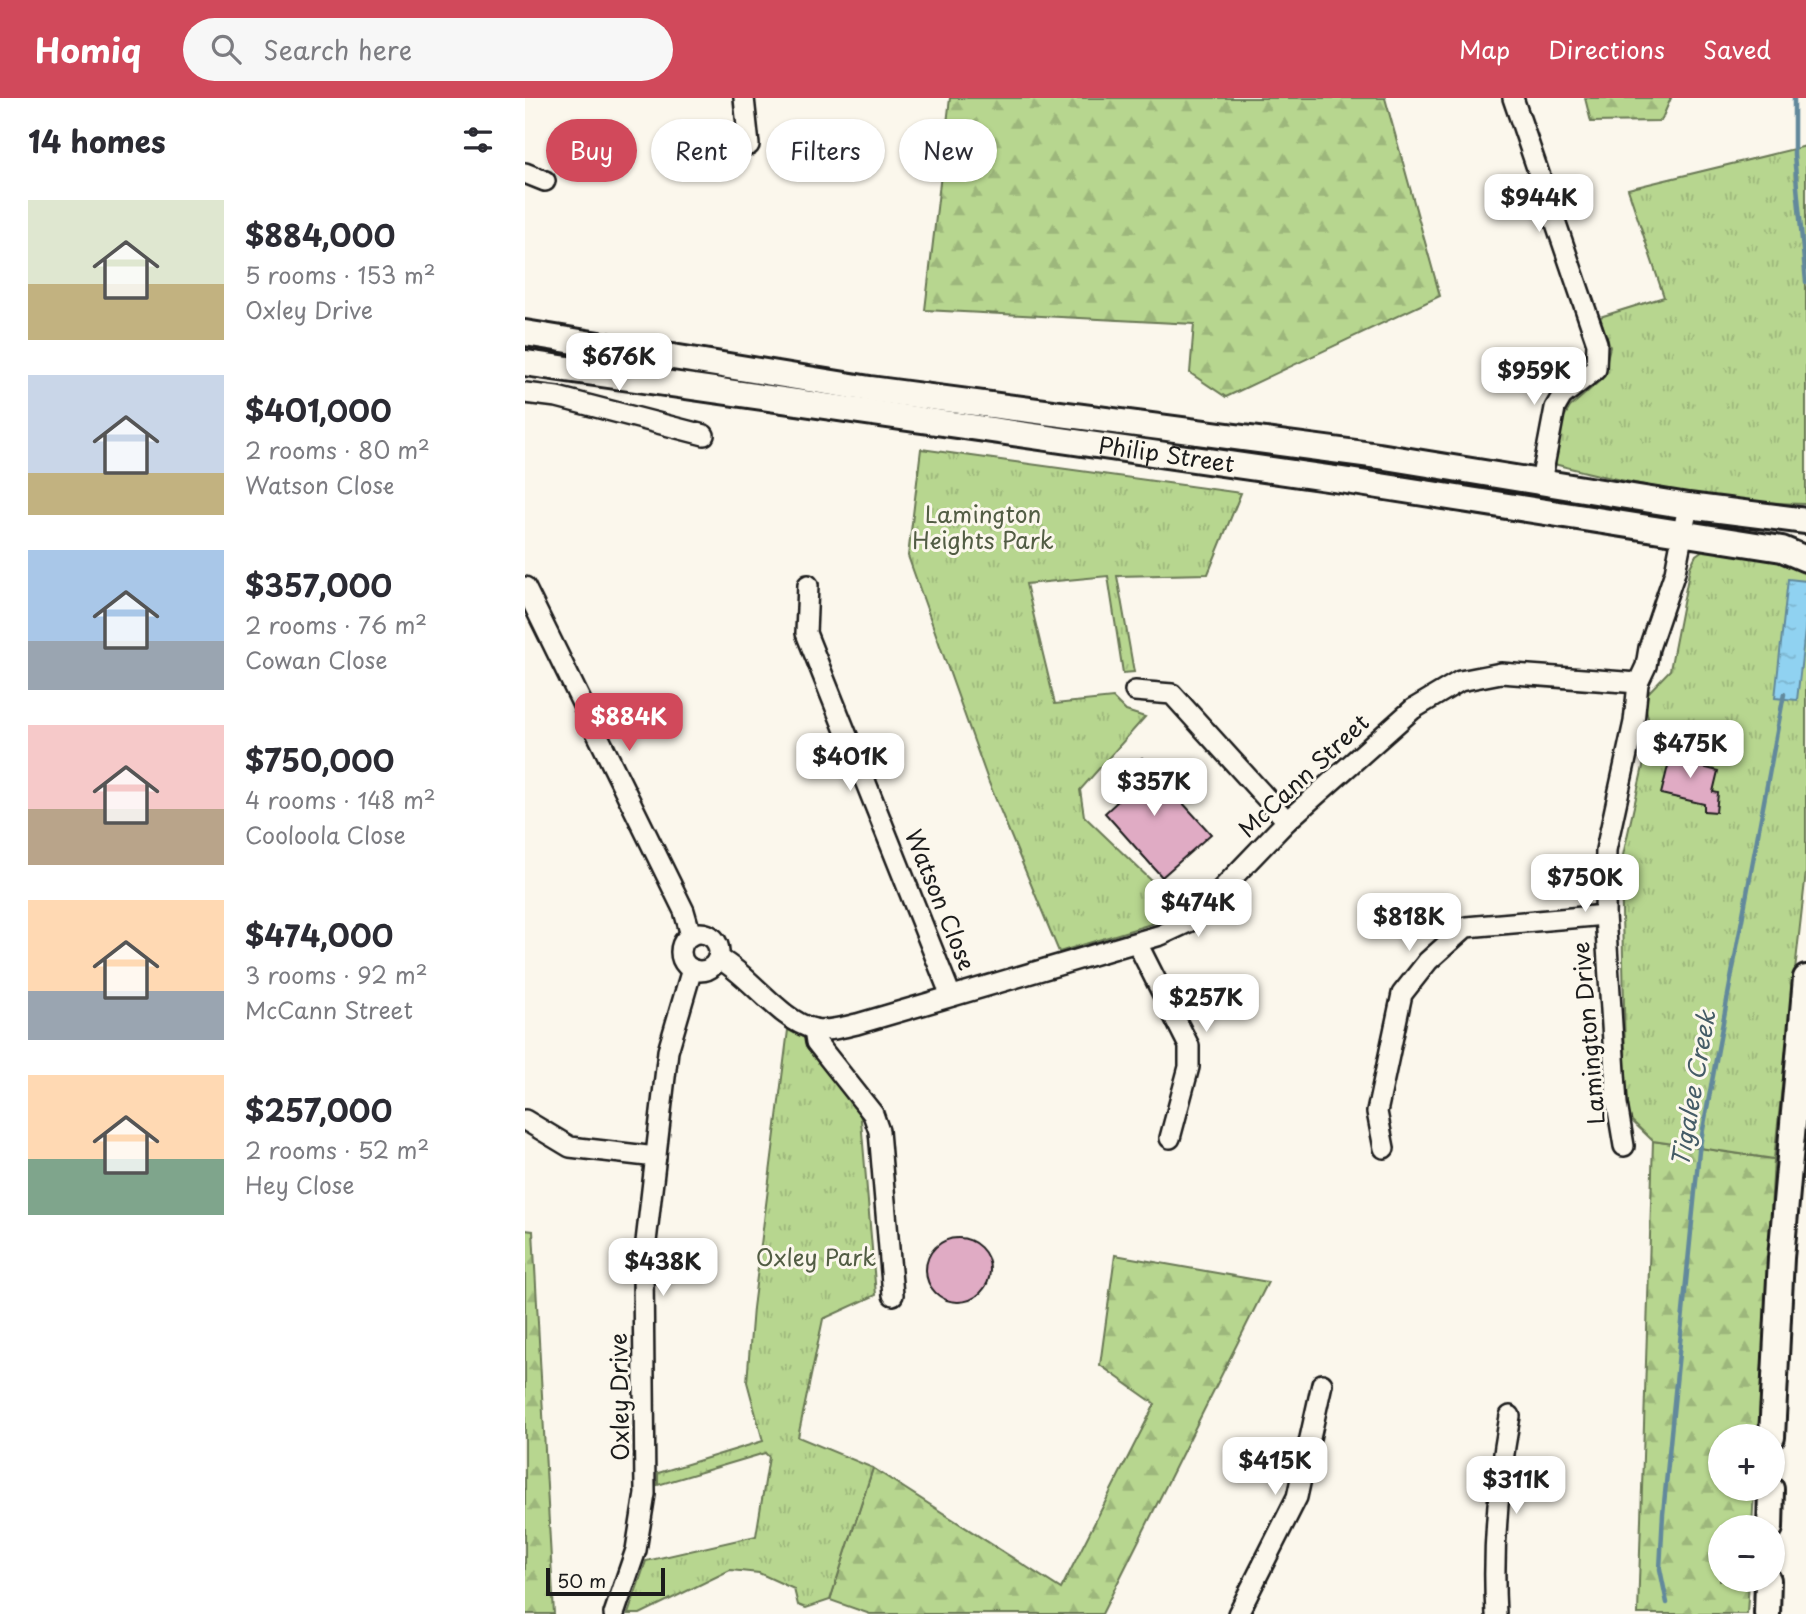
<!DOCTYPE html>
<html lang="en">
<head>
<meta charset="utf-8">
<style>
	body { margin:0; font-family:"Playpen Sans",sans-serif; background:#f7f7f7; color:#2b2b33; height:100vh; display:flex; flex-direction:column; font-size:26px; white-space:nowrap }
	* { box-sizing:border-box; margin:0 }
	p { font-size:23px; color:#7c7c81 }
	.icon { flex:none; width:38px; height:38px; fill:none; stroke:currentColor; stroke-width:2; stroke-linecap:round; stroke-linejoin:round }
	.map { position:relative; flex:1; overflow:hidden }
	.side { display:flex; flex-direction:column; background:#fff; width:525px }
	.side>* { flex:none }
	.banner { position:absolute; left:21px; top:21px; width:665px; height:63px; display:flex; gap:14px }
	.buttons { position:absolute; left:1183px; top:1326px; display:grid; gap:14px }
	.buttons a { display:grid; place-items:center; width:77px; height:77px; border-radius:50%; background:#fff; box-shadow:0 2px 5px #0004; font-size:35px }
	.scale { position:absolute; left:21px; bottom:18px; width:119px; box-sizing:border-box; padding-left:7px; border:4px solid #1c1c1c; border-top:0; font-size:19px; line-height:24px; white-space:nowrap; color:#1c1c1c; -webkit-text-stroke:5px #fbf7ec; paint-order:stroke }
	.price { position:absolute; translate:-50% -60px; padding:0 16px; border-radius:14px; background:#fff; color:#222; font-size:23px; line-height:46px; filter:drop-shadow(0 2px 4px #0008) }
	.price::after { content:''; position:absolute; left:50%; top:42px; width:21px; height:16px; margin-left:-10px; background:inherit; clip-path:polygon(0 0,100% 0,50% 100%) }
	.price.on { background:#d1495b; color:#fff }
	ul { padding:0; list-style:none }
	li { display:flex; align-items:center; gap:21px; height:175px; padding:0 28px }
	li span { display:grid; place-items:center; flex:none; width:196px; height:140px; border-radius:0px; color:#555 }
	li>.icon { margin-inline-start:auto }
	span .icon { width:84px; height:84px; fill:#fffc; stroke-width:1 }
	li b { font-size:30px }
	h2 { display:flex; justify-content:space-between; align-items:center; height:84px; padding:0 28px; font-size:30px }
	.tag { padding:0 24px; border-radius:32px; background:#fff; box-shadow:0 2px 5px #0004; font-size:24px; line-height:63px }
	.tag.on { background:#d1495b; color:#fff }
	header { display:flex; align-items:center; gap:42px; box-sizing:border-box; height:98px; padding:0 35px; background:#d1495b; color:#fff }
	header strong { font-size:33px }
	nav { display:flex; gap:38px; margin-inline-start:auto; font-size:24px }
	.search { width:490px; height:63px; background:#f7f7f7; display:flex; align-items:center; gap:18px; box-sizing:border-box; padding:0 24px; border-radius:38px; color:#7c7c81; font-size:26px }
	main { display:flex; flex:1; min-height:0 }
	.map>svg:first-child { display:block }
	.forest { fill:url(#forest-firs); stroke:#6a7956; stroke-width:2 }
	.park { fill:url(#park-tufts); stroke:#6a7956; stroke-width:2 }
	.water { fill:url(#water-ripples); stroke:#62899c; stroke-width:2 }
	.lines { fill:none; stroke-linecap:round; stroke-linejoin:round }
	.stream { stroke:#62899c; stroke-width:4.5 }
	.building { fill:#e0abc4; stroke:#1c1c1c; stroke-width:2 }
	.minor-casing { stroke:#1c1c1c; stroke-width:24 }
	.major-casing { stroke:#1c1c1c; stroke-width:30 }
	.minor { stroke:#fbf7ec; stroke-width:19 }
	.major { stroke:#fbf7ec; stroke-width:24 }
	.labels { text-anchor:middle; stroke-width:6; stroke-linejoin:round; paint-order:stroke }
	.street-label { font-size:23px; fill:#1c1c1c; stroke:#fbf7ec }
	.park-label { font-size:23px; fill:#525d44; stroke:#fbf7ec }
	.water-label { font-size:24px; font-style:italic; fill:#455c67; stroke:#fbf7ec }
</style>
</head>
<body>
<header>
<strong>Homiq</strong>
<div class="search"><svg class="icon" aria-label="search" viewBox="0 0 24 24"><circle cx="10" cy="10" r="6"/><path d="M15 15l6 6"/></svg>Search here</div>
<nav><a>Map</a><a>Directions</a><a>Saved</a></nav>
</header>
<main>
<section class="side">
<h2>14 homes<svg class="icon" aria-label="filters" viewBox="0 0 24 24"><path d="M4 7h16M4 17h16"/><circle cx="9" cy="7" r="2"/><circle cx="15" cy="17" r="2"/></svg></h2>
<ul>
<li><span style="background:linear-gradient(#dfe7d0 60%,#c2b280 0)"><svg class="icon" aria-label="home" viewBox="0 0 24 24"><path d="M3 11l9-7 9 7M6 9v11h12V9"/></svg></span><div><b>$884,000</b><p>5 rooms · 153 m²</p><p>Oxley Drive</p></div></li>
<li><span style="background:linear-gradient(#c9d6e8 70%,#c2b280 0)"><svg class="icon" aria-label="home" viewBox="0 0 24 24"><path d="M3 11l9-7 9 7M6 9v11h12V9"/></svg></span><div><b>$401,000</b><p>2 rooms · 80 m²</p><p>Watson Close</p></div></li>
<li><span style="background:linear-gradient(#a9c7e8 65%,#9aa5b1 0)"><svg class="icon" aria-label="home" viewBox="0 0 24 24"><path d="M3 11l9-7 9 7M6 9v11h12V9"/></svg></span><div><b>$357,000</b><p>2 rooms · 76 m²</p><p>Cowan Close</p></div></li>
<li><span style="background:linear-gradient(#f6c9c9 60%,#b9a48a 0)"><svg class="icon" aria-label="home" viewBox="0 0 24 24"><path d="M3 11l9-7 9 7M6 9v11h12V9"/></svg></span><div><b>$750,000</b><p>4 rooms · 148 m²</p><p>Cooloola Close</p></div></li>
<li><span style="background:linear-gradient(#ffd9b3 65%,#9aa5b1 0)"><svg class="icon" aria-label="home" viewBox="0 0 24 24"><path d="M3 11l9-7 9 7M6 9v11h12V9"/></svg></span><div><b>$474,000</b><p>3 rooms · 92 m²</p><p>McCann Street</p></div></li>
<li><span style="background:linear-gradient(#ffd9b3 60%,#7fa58c 0)"><svg class="icon" aria-label="home" viewBox="0 0 24 24"><path d="M3 11l9-7 9 7M6 9v11h12V9"/></svg></span><div><b>$257,000</b><p>2 rooms · 52 m²</p><p>Hey Close</p></div></li>
</ul>
</section>
<div class="map">
<svg width="1281" height="1516" viewBox="0 0 1281 1516">
	<defs>
		<pattern id="forest-firs" width="22" height="20" patternUnits="userSpaceOnUse" patternTransform="scale(1.75)"><rect width="22" height="20" fill="#b7d68f"/><path d="M5 1l3.5 6h-7zM16 11l3.5 6h-7z" fill="#9db77b"/></pattern>
		<pattern id="park-tufts" width="24" height="20" patternUnits="userSpaceOnUse" patternTransform="scale(1.75)"><rect width="24" height="20" fill="#b7d68f"/><path d="M3 7l-1-3M5 7V3M7 7l1-3M15 17l-1-3M17 17v-4M19 17l1-3" fill="none" stroke="#9db77b"/></pattern>
		<pattern id="water-ripples" width="26" height="14" patternUnits="userSpaceOnUse" patternTransform="scale(1.75)"><rect width="26" height="14" fill="#90d2f1"/><path d="M2 4q2-2 4 0t4 0M15 11q2-2 4 0t4 0" fill="none" stroke="#7cb4ce"/></pattern>
	</defs>
	<rect width="100%" height="100%" fill="#fbf7ec"/>
	<filter id="ink" filterUnits="userSpaceOnUse"><feTurbulence type="fractalNoise" baseFrequency=".0143" numOctaves="2"/><feDisplacementMap in="SourceGraphic" scale="14" xChannelSelector="R" yChannelSelector="G"/><feConvolveMatrix kernelMatrix="1 2 1 2 8 2 1 2 1" color-interpolation-filters="sRGB"/></filter>
	<g filter="url(#ink)">
		<g class="forest">
			<path d="M425,0H860L915,198L701,299L665,275L669,226L400,212Z"/>
			<path d="M1060,0H1146L1136,23L1066,24Z"/>
			<path d="M1128,1043L1249,1061L1233,1339H1195V1391H1229L1227,1430H1195V1482H1224L1222,1516H1113Z"/>
			<path d="M0,1132L8,1133L29,1516H0Z"/>
			<path d="M590,1157L743,1184L577,1516H345L305,1502L348,1370L536,1491L630,1306L575,1267Z"/>
		</g>
		<g class="park">
			<path d="M1281,48V406C1197,405 1110,387 1029,366L1034,328L1045,309L1077,281L1085,249L1075,219L1139,199L1103,91Z"/>
			<path d="M396,351L716,395L683,476L592,478L609,574L598,575L583,478L501,486L530,606L588,600L601,613L620,619L555,692L559,718L653,808L636,823L534,854L464,685L383,458Z"/>
			<path d="M1178,452C1209,455 1255,454 1281,473V774L1249,1061L1128,1043L1107,1023L1101,1006L1096,766L1126,633L1120,607L1121,597L1145,572L1165,469L1171,457Z"/>
			<path d="M263,932L286,943L334,999L351,1197L298,1221L273,1339L348,1370L305,1502L281,1510L273,1507L269,1491L234,1475L205,1472L115,1516H103L121,1463L231,1438L244,1359L240,1355L133,1387V1375L238,1343L222,1284L228,1210Z"/>
		</g>
		<path class="water" d="M1263,481L1281,483V524L1272,602L1250,600Z"/>
		<g class="lines">
			<g class="stream">
				<path d="M1269,0V57L1281,184"/>
				<path d="M1142,1505L1135,1471L1138,1416L1174,1053L1259,596"/>
			</g>
		</g>
		<g class="building">
			<path d="M1148,648L1169,653L1166,666L1193,673L1188,694L1193,695L1191,714L1179,713V706L1136,696Z"/>
			<path d="M617,660L686,736L637,779L580,715L592,704L581,692Z"/>
			<circle cx="433" cy="1172" r="32"/>
		</g>
		<g class="lines">
			<defs>
				<g id="minor">
					<path d="M219,0L224,47"/>
					<path d="M988,0L1072,245L1071,271L1037,298L1030,310L1016,384"/>
					<path d="M0,75L20,83"/>
					<path d="M0,295L32,299L179,337"/>
					<path d="M283,487L281,535L426,898"/>
					<path d="M0,489L159,813L166,837"/>
					<path d="M610,593L647,596L762,723"/>
					<circle cx="175" cy="854" r="19"/>
					<path d="M612,845L664,948V969L645,1040"/>
					<path d="M193,860C225,877 255,923 289,931C303,934 319,929 332,926L636,837L666,823L762,723L888,611L935,583L976,575L1113,585"/>
					<path d="M289,931L291,944L348,1016L354,1033L368,1197"/>
					<path d="M0,1022L45,1049L131,1059"/>
					<path d="M1099,1048L1092,1006L1080,817L1081,752L1109,624L1113,585L1121,568L1124,550L1150,474L1163,408"/>
					<path d="M859,1050L852,1014L877,896L903,863L941,829L1080,817"/>
					<path d="M89,1516L111,1452L120,1396L118,1170L143,953L167,871"/>
					<path d="M713,1516L772,1399L797,1286"/>
					<path d="M971,1516C967,1448 973,1385 985,1318"/>
				</g>
				<g id="major">
					<path d="M0,235L345,291L854,358L1163,408L1281,423"/>
					<path id="s1" d="M0,265L816,382L1257,451L1281,461"/>
					<path d="M1247,1339L1256,1160L1281,880"/>
					<path d="M1245,1430L1246,1391"/>
					<path d="M1242,1516L1243,1482"/>
				</g>
			</defs>
			<use href="#minor" class="minor-casing"/>
			<use href="#major" class="major-casing"/>
			<use href="#minor" class="minor"/>
			<use href="#major" class="major"/>
		</g>
	</g>
	<g class="labels">
		<g class="street-label">
			<text dy="8" stroke="none"><textPath href="#s1" startOffset="648">Philip Street</textPath></text>
			<text transform="translate(779 678) rotate(-43)" y="8">McCann Street</text>
			<text transform="translate(415 802) rotate(68)" y="8">Watson Close</text>
			<text transform="translate(1064 935) rotate(-95)" y="8">Lamington Drive</text>
			<text transform="translate(95 1299) rotate(-91)" y="8">Oxley Drive</text>
		</g>
		<g class="park-label">
			<text x="458" y="425">Lamington<tspan x="458" dy="26">Heights Park</tspan></text>
			<text x="291" y="1168">Oxley Park</text>
		</g>
		<g class="water-label">
			<text transform="translate(1169 991) rotate(-80)" y="8">Tigalee Creek</text>
		</g>
	</g>
</svg>
<div class="buttons">
<a>+</a>
<a>−</a>
</div>
<div class="scale">50 m</div>
<b class="price" style="left:1014px;top:136px">$944K</b>
<b class="price" style="left:94px;top:295px">$676K</b>
<b class="price" style="left:1009px;top:309px">$959K</b>
<b class="price on" style="left:104px;top:655px">$884K</b>
<b class="price" style="left:1165px;top:682px">$475K</b>
<b class="price" style="left:325px;top:695px">$401K</b>
<b class="price" style="left:629px;top:720px">$357K</b>
<b class="price" style="left:1060px;top:816px">$750K</b>
<b class="price" style="left:673px;top:841px">$474K</b>
<b class="price" style="left:884px;top:855px">$818K</b>
<b class="price" style="left:681px;top:936px">$257K</b>
<b class="price" style="left:138px;top:1200px">$438K</b>
<b class="price" style="left:750px;top:1399px">$415K</b>
<b class="price" style="left:991px;top:1418px">$311K</b>
<div class="banner">
<a class="tag on">Buy</a>
<a class="tag">Rent</a>
<a class="tag">Filters</a>
<a class="tag">New</a>
</div>
</div>
</main>
</body>
</html>
